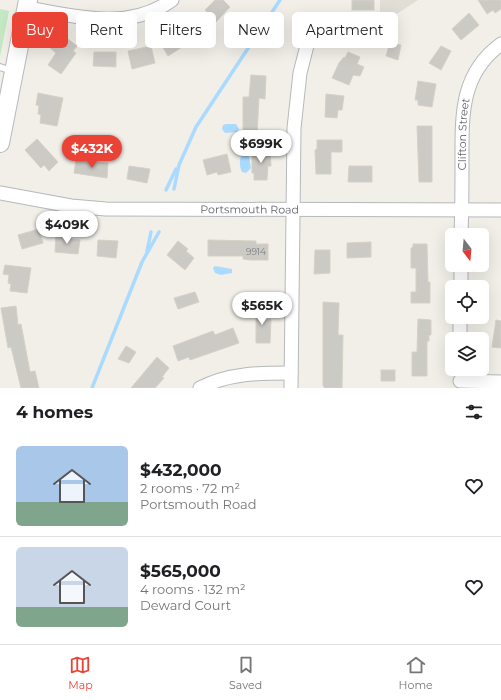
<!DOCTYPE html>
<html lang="en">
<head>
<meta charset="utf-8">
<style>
	body { margin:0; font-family:Montserrat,sans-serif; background:#f6f6f6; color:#202124; height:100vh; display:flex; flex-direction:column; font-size:15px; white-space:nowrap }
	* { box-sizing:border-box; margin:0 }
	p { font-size:13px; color:#757577 }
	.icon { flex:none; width:22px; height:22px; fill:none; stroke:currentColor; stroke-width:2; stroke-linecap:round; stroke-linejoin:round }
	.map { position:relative; height:388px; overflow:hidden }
	.side { display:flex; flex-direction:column; background:#fff; flex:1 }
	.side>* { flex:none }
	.guide { position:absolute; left:12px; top:12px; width:477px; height:36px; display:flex; gap:8px }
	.needle { width:26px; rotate:164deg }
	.tools { position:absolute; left:445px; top:228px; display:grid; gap:8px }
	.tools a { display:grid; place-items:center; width:44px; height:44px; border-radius:6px; background:#fff; box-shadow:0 4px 16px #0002; font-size:20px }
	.price { position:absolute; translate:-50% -34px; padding:0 9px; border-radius:14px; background:#fff; color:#222; font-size:13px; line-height:26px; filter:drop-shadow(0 1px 2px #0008) }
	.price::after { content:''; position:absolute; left:50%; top:24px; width:12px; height:9px; margin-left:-6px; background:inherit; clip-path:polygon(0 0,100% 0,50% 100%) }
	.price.active { background:#ea4335; color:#fff }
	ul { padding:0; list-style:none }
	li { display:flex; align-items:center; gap:12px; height:100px; padding:0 16px }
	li+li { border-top:1px solid #e0e0e0 }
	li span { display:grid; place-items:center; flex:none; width:112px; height:80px; border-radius:6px; color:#555 }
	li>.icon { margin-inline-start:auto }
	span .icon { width:48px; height:48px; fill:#fffc; stroke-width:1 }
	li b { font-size:17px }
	h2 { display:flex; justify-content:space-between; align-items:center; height:48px; padding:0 16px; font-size:17px }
	.tag { padding:0 14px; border-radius:6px; background:#fff; box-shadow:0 4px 16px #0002; font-size:14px; line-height:36px }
	.tag.active { background:#ea4335; color:#fff }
	.tabs { display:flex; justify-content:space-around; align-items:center; height:56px; border-top:1px solid #e0e0e0; background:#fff; font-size:11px; color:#757577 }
	.tabs a { display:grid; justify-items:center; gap:2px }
	.tabs .active { color:#ea4335 }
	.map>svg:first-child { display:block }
	.education { fill:#e1ded6 }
	.green { fill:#c5e8c5 }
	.water { fill:#aadaff }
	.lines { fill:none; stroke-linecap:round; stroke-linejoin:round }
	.stream { stroke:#aadaff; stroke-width:3.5 }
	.building { fill:#cccac5; stroke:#d6d1c6 }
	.lane-casing { stroke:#b5b8bc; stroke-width:8 }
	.street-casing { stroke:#b5b8bc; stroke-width:15 }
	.secondary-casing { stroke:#b6babf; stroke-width:20 }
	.lane { stroke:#fff; stroke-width:6 }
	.street { stroke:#fff; stroke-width:13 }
	.secondary { stroke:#fff; stroke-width:18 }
	.labels { text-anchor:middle; stroke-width:3; stroke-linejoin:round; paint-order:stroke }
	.number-label { font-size:9px; fill:#7a7d7f }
	.street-label { font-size:11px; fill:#5f6368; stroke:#fff }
</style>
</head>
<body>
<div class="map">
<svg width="501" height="388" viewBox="0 0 501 388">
	<rect width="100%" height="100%" fill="#f1efe8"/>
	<path class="education" d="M380,0H418L380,25Z"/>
	<path class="green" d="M0,9L9,11L0,57Z"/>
	<g class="water">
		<path d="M226,124H236L239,129L237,132L225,133L222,129L223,125Z"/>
		<path d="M243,152H248L251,168L246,173L242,172C239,165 239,159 243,152Z"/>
		<path d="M215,266L232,269V273L221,275L215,273L213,268Z"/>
	</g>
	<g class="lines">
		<g class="stream">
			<path d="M174,189L179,165L196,127L280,0"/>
			<path d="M166,190L176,169"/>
			<path d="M147,251L151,232"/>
			<path d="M92,388L142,262L159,232"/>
		</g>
	</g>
	<g class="building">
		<path d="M215,0H223L230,7L216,22L205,10Z"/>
		<rect x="352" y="0" width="22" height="10"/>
		<path d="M478,0H501V9L495,13L493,10L487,14Z"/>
		<path d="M469,13L479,25L461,40L452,29Z"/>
		<path d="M191,26L198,37L168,56L161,44Z"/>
		<path d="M68,39L77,46L73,51L76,53L61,74L48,65L56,53L49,47L55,40L63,46Z"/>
		<path d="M390,42L401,45L398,60L386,56Z"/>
		<path d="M151,46L155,63L132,69L128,51Z"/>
		<path d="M441,46L451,51L441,70L429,63Z"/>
		<path d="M94,52H116V67L93,66Z"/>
		<path d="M348,52L360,57L357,64L364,67L360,76L353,75L349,85L332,78L339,63L344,57L345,58Z"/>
		<path d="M251,75L266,76L265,99L259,98L257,134H243V97H249Z"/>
		<path d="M418,81L436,84L432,107L418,105V100H415Z"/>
		<path d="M38,93L63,98L57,126L40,123L41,115L38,114L39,106L36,105Z"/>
		<path d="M326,94L344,96L342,110H338L337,118L325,117Z"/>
		<path d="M417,126H432V182H419Z"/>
		<path d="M37,139L58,162L49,171L44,165L41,168L25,150Z"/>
		<path d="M317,140H342V152H331V174H316L315,150L317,149Z"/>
		<path d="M252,149H270L271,166H268L267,180H254V173H252Z"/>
		<path d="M227,154L231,172L218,175L217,172L207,175L203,160Z"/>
		<path d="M76,160L108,163L107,178L74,173Z"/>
		<path d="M129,166L150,169L147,183L127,179Z"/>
		<path d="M349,166H372V182H348Z"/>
		<path d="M39,229L43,243L22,249L18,235Z"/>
		<path d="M56,235L72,236L71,239L80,240L78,254L55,252Z"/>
		<path d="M98,240L118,241L116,258L97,256Z"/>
		<path d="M208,240L256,241V244H268V260H250L243,259V256H208Z"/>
		<path d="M178,241L188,249L186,251L194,258L185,270L167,255Z"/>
		<path d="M371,242V257L347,258V243Z"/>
		<path d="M413,244H427L428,282H430V303H411V292H416V268H411V248L413,247Z"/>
		<path d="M315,250H330V273L314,274Z"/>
		<path d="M5,265L31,268L27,293L10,291L11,284L8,283L9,275L3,274Z"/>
		<path d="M195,292L199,302L178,309L174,298Z"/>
		<path d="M323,302L339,303L338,335H343L342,388H325L323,386Z"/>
		<path d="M16,306L18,325L21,324L30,372L35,371L39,388H21L11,347L8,348L1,308Z"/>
		<path d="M264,307V319H271L270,343H256V317H252V308Z"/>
		<path d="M418,319L431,320V335H429V341H427V376H412V352H417Z"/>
		<path d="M496,320L501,321V348L492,347Z"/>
		<path d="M233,328L239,343L190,360L189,357L178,361L173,346L213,331L215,335Z"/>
		<path d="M126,346L136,352L129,363L118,359Z"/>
		<path d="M157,357L169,368L162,377L164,378L155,388H131Z"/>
		<rect x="381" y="370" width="14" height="11"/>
	</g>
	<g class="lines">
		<defs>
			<path id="lane" d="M0,67L12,71"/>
			<g id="street">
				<path d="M27,8C76,16 128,32 172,0"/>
				<path id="s1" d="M0,193L71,206L106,209L501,210"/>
				<path id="s2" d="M461,235C462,210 462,186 462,161C462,116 460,74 501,44"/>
				<path d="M461,287V265"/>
				<path d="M460,339V317"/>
				<path d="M460,381L501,382"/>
				<path d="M200,388C229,373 259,373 291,373"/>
				<path d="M291,388L294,128L300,73L312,26"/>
			</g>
			<path id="secondary" d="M0,143L28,0"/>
		</defs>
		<use href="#lane" class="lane-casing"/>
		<use href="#street" class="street-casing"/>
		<use href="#secondary" class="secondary-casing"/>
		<use href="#lane" class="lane"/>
		<use href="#street" class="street"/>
		<use href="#secondary" class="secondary"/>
	</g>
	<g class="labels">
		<g class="number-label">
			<text x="256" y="255">9914</text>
		</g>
		<g class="street-label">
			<text dy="4" stroke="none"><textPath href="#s2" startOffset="101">Clifton Street</textPath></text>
			<text dy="4" stroke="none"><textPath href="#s1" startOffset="251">Portsmouth Road</textPath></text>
		</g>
	</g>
</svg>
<div class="tools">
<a><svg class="needle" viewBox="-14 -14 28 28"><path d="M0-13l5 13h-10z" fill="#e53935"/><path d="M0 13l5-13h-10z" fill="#757577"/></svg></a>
<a><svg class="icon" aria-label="locate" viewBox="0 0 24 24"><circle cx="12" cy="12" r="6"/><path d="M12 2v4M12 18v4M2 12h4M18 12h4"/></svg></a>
<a><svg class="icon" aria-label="layers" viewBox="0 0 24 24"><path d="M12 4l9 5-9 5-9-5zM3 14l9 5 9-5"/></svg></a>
</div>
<b class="price" style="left:261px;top:164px">$699K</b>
<b class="price active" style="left:92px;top:169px">$432K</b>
<b class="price" style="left:67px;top:245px">$409K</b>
<b class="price" style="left:262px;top:326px">$565K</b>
<div class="guide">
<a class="tag active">Buy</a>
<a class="tag">Rent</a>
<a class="tag">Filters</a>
<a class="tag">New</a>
<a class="tag">Apartment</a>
</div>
</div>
<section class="side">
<h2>4 homes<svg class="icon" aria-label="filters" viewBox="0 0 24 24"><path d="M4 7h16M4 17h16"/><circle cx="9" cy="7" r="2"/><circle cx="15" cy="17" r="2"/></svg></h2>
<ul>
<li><span style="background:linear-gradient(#a9c7e8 70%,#7fa58c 0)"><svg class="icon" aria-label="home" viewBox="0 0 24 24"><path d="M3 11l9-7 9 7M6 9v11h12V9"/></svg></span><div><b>$432,000</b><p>2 rooms · 72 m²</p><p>Portsmouth Road</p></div><svg class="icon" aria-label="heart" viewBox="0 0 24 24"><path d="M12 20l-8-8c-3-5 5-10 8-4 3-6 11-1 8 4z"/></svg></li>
<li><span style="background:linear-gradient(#c9d6e8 75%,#7fa58c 0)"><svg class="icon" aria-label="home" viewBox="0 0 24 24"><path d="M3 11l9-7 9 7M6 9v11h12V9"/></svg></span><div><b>$565,000</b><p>4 rooms · 132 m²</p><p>Deward Court</p></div><svg class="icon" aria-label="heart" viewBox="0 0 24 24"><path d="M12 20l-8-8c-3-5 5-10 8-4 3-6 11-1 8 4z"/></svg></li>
</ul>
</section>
<nav class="tabs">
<a class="active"><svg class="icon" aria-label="map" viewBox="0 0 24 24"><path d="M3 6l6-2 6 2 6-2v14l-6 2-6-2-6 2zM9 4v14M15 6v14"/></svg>Map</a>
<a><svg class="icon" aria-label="saved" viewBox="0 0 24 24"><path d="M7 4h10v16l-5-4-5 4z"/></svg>Saved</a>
<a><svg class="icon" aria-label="home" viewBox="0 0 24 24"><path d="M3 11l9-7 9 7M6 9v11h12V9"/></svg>Home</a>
</nav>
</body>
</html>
